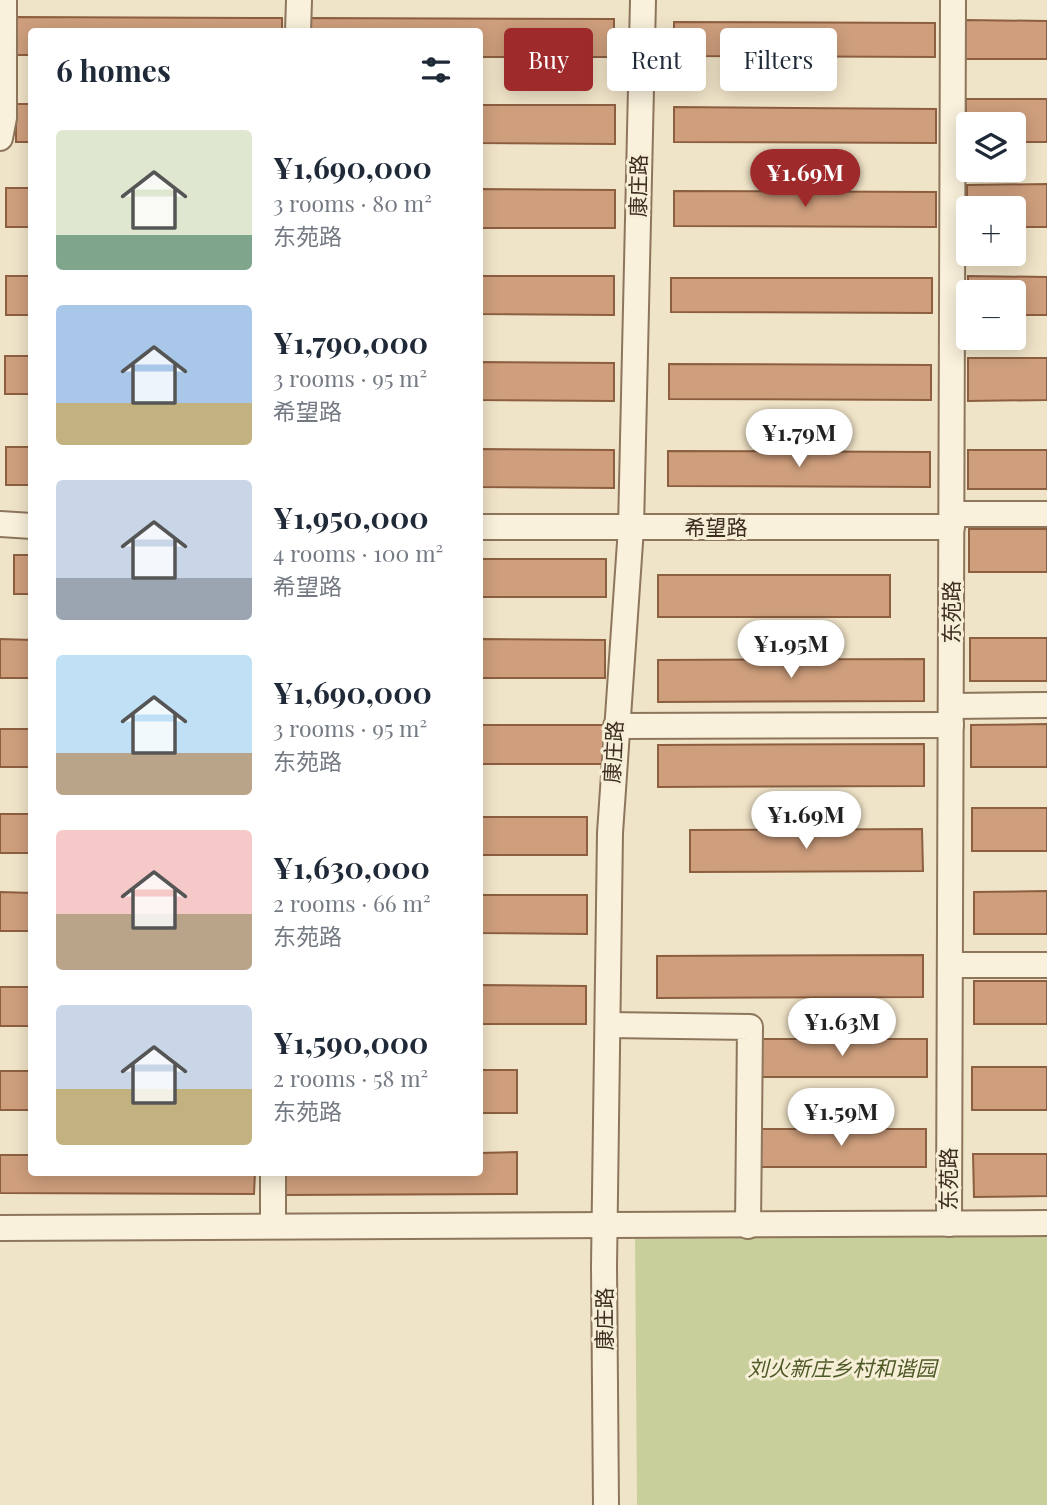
<!DOCTYPE html>
<html lang="en">
<head>
<meta charset="utf-8">
<style>
	body { margin:0; font-family:"Playfair Display","Noto Sans SC",serif; background:#f6f6f7; color:#1f2937; height:100vh; display:flex; flex-direction:column; font-size:26px; white-space:nowrap }
	* { box-sizing:border-box; margin:0 }
	p { font-size:23px; color:#747a83 }
	.icon { flex:none; width:38px; height:38px; fill:none; stroke:currentColor; stroke-width:2; stroke-linecap:round; stroke-linejoin:round }
	.map { position:relative; flex:1; overflow:hidden }
	.drawer { position:absolute; left:28px; top:28px; width:455px; height:1148px; display:flex; flex-direction:column; background:#fff; border-radius:7px; box-shadow:0 4px 18px #0003 }
	.drawer>* { flex:none }
	.hud { position:absolute; left:504px; top:28px; width:438px; height:63px; display:flex; gap:14px }
	.fabs { position:absolute; left:956px; top:112px; display:grid; gap:14px }
	.fabs a { display:grid; place-items:center; width:70px; height:70px; border-radius:7px; background:#fff; box-shadow:0 4px 18px #0003; font-size:35px }
	.price { position:absolute; translate:-50% -60px; padding:0 16px; border-radius:24px; background:#fff; color:#222; font-size:23px; line-height:46px; filter:drop-shadow(0 2px 4px #0008) }
	.price::after { content:''; position:absolute; left:50%; top:42px; width:21px; height:16px; margin-left:-10px; background:inherit; clip-path:polygon(0 0,100% 0,50% 100%) }
	.price.active { background:#9e2a2b; color:#fff }
	ul { padding:0; list-style:none }
	li { display:flex; align-items:center; gap:21px; height:175px; padding:0 28px }
	li span { display:grid; place-items:center; flex:none; width:196px; height:140px; border-radius:7px; color:#555 }
	li>.icon { margin-inline-start:auto }
	span .icon { width:84px; height:84px; fill:#fffc; stroke-width:1 }
	li b { font-size:30px }
	h2 { display:flex; justify-content:space-between; align-items:center; height:84px; padding:0 28px; font-size:30px }
	.pill { padding:0 24px; border-radius:7px; background:#fff; box-shadow:0 4px 18px #0003; font-size:24px; line-height:63px }
	.pill.active { background:#9e2a2b; color:#fff }
	.map>svg:first-child { display:block }
	.green { fill:#c9cf9b }
	.building { fill:#cf9f7d; stroke:#8d5f41; stroke-width:2 }
	.lines { fill:none; stroke-linecap:round; stroke-linejoin:round }
	.minor-casing { stroke:#8d765c; stroke-width:28 }
	.minor { stroke:#faf1dc; stroke-width:24 }
	.labels { text-anchor:middle; stroke-width:6; stroke-linejoin:round; paint-order:stroke }
	.street-label { font-size:21px; fill:#3d2e20; stroke:#f7eed8 }
	.park-label { font-size:21px; font-style:italic; fill:#4d5a26; stroke:#f7eed8 }
</style>
</head>
<body>
<div class="map">
<svg width="1047" height="1505" viewBox="0 0 1047 1505">
	<rect width="100%" height="100%" fill="#f0e4c8"/>
	<path class="green" d="M1047,1232V1505H637L635,1234Z"/>
	<g class="building">
		<path d="M16,17L282,18V32H32V55H16Z"/>
		<path d="M311,18L614,19V57H480V32H311Z"/>
		<path d="M965,20L1047,21V59H964Z"/>
		<path d="M674,22L935,23V57L674,56Z"/>
		<path d="M966,99H1047V142H1013V124H968L966,142Z"/>
		<rect x="16" y="104" width="16" height="38"/>
		<path d="M480,105H615V144L480,143Z"/>
		<path d="M674,107L936,109V143L674,142Z"/>
		<path d="M1047,184V227H1013V208H968L967,227V185Z"/>
		<rect x="6" y="188" width="26" height="39"/>
		<path d="M480,189L615,190V228H480Z"/>
		<path d="M674,191L936,192V227L674,226Z"/>
		<rect x="6" y="276" width="26" height="39"/>
		<path d="M480,276H614V315L480,314Z"/>
		<path d="M968,276L1047,277V315H1013V292H968Z"/>
		<path d="M671,278H932V313L671,312Z"/>
		<rect x="5" y="356" width="27" height="38"/>
		<path d="M968,358H1047V400L968,401Z"/>
		<path d="M480,362L614,363V401L480,400Z"/>
		<path d="M669,364L931,365V400L669,399Z"/>
		<rect x="6" y="447" width="26" height="38"/>
		<path d="M480,449L614,450V488L480,487Z"/>
		<rect x="968" y="450" width="79" height="39"/>
		<path d="M668,451L930,452V487L668,486Z"/>
		<rect x="969" y="529" width="78" height="43"/>
		<rect x="14" y="555" width="18" height="39"/>
		<rect x="480" y="559" width="126" height="38"/>
		<rect x="658" y="575" width="232" height="42"/>
		<rect x="970" y="638" width="77" height="43"/>
		<path d="M0,639L32,640V678H0Z"/>
		<path d="M480,639L605,640V678H480Z"/>
		<path d="M924,659V701L658,702V660Z"/>
		<path d="M1047,724V767H971V725Z"/>
		<rect x="480" y="725" width="124" height="39"/>
		<rect x="0" y="729" width="32" height="38"/>
		<path d="M924,744V786L658,787V745Z"/>
		<rect x="972" y="808" width="75" height="43"/>
		<rect x="0" y="814" width="32" height="39"/>
		<rect x="480" y="817" width="107" height="38"/>
		<path d="M922,829L923,871L690,872V830Z"/>
		<path d="M1047,891V934H974V892Z"/>
		<path d="M0,892L32,893V931H0Z"/>
		<path d="M480,895H587V934L480,933Z"/>
		<path d="M923,955V997L657,998V956Z"/>
		<rect x="974" y="981" width="73" height="43"/>
		<path d="M480,985L586,986V1024H480Z"/>
		<rect x="0" y="987" width="32" height="39"/>
		<rect x="758" y="1039" width="169" height="38"/>
		<rect x="972" y="1067" width="75" height="43"/>
		<rect x="480" y="1070" width="37" height="43"/>
		<rect x="0" y="1071" width="32" height="39"/>
		<rect x="757" y="1129" width="169" height="38"/>
		<path d="M517,1152V1194L285,1195V1172H480V1153Z"/>
		<path d="M973,1154H1047V1196L974,1197Z"/>
		<path d="M0,1155H32V1172H255L254,1194L0,1193Z"/>
	</g>
	<g class="lines">
		<defs>
			<g id="minor">
				<path d="M298,32L299,0"/>
				<path d="M0,138L4,118V0"/>
				<path d="M952,514H1047"/>
				<path d="M0,524L32,526"/>
				<path d="M480,527H952"/>
				<path d="M951,706L1047,705"/>
				<path d="M616,726L951,725"/>
				<path d="M950,965H1047"/>
				<path d="M608,1025L750,1027L748,1226"/>
				<path d="M273,1172V1225"/>
				<path d="M949,1224L953,0"/>
				<path d="M0,1228L1047,1223"/>
				<path d="M606,1505L604,1266L610,833L631,528L643,0"/>
			</g>
		</defs>
		<use href="#minor" class="minor-casing"/>
		<use href="#minor" class="minor"/>
	</g>
	<g class="labels">
		<g class="street-label">
			<text transform="translate(639 186) rotate(-89)" y="7">康庄路</text>
			<text x="716" y="535">希望路</text>
			<text transform="translate(952 612) rotate(-90)" y="7">东苑路</text>
			<text transform="translate(614 752) rotate(-87)" y="7">康庄路</text>
			<text transform="translate(949 1179) rotate(-90)" y="7">东苑路</text>
			<text transform="translate(605 1319) rotate(-90)" y="7">康庄路</text>
		</g>
		<g class="park-label">
			<text x="842" y="1376">刘火新庄乡村和谐园</text>
		</g>
	</g>
</svg>
<div class="fabs">
<a><svg class="icon" aria-label="layers" viewBox="0 0 24 24"><path d="M12 4l9 5-9 5-9-5zM3 14l9 5 9-5"/></svg></a>
<a>+</a>
<a>−</a>
</div>
<b class="price active" style="left:805px;top:209px">¥1.69M</b>
<b class="price" style="left:799px;top:469px">¥1.79M</b>
<b class="price" style="left:791px;top:680px">¥1.95M</b>
<b class="price" style="left:806px;top:851px">¥1.69M</b>
<b class="price" style="left:842px;top:1058px">¥1.63M</b>
<b class="price" style="left:841px;top:1148px">¥1.59M</b>
<div class="hud">
<a class="pill active">Buy</a>
<a class="pill">Rent</a>
<a class="pill">Filters</a>
</div>
<section class="drawer">
<h2>6 homes<svg class="icon" aria-label="filters" viewBox="0 0 24 24"><path d="M4 7h16M4 17h16"/><circle cx="9" cy="7" r="2"/><circle cx="15" cy="17" r="2"/></svg></h2>
<ul>
<li><span style="background:linear-gradient(#dfe7d0 75%,#7fa58c 0)"><svg class="icon" aria-label="home" viewBox="0 0 24 24"><path d="M3 11l9-7 9 7M6 9v11h12V9"/></svg></span><div><b>¥1,690,000</b><p>3 rooms · 80 m²</p><p>东苑路</p></div></li>
<li><span style="background:linear-gradient(#a9c7e8 70%,#c2b280 0)"><svg class="icon" aria-label="home" viewBox="0 0 24 24"><path d="M3 11l9-7 9 7M6 9v11h12V9"/></svg></span><div><b>¥1,790,000</b><p>3 rooms · 95 m²</p><p>希望路</p></div></li>
<li><span style="background:linear-gradient(#c9d6e8 70%,#9aa5b1 0)"><svg class="icon" aria-label="home" viewBox="0 0 24 24"><path d="M3 11l9-7 9 7M6 9v11h12V9"/></svg></span><div><b>¥1,950,000</b><p>4 rooms · 100 m²</p><p>希望路</p></div></li>
<li><span style="background:linear-gradient(#bfe0f5 70%,#b9a48a 0)"><svg class="icon" aria-label="home" viewBox="0 0 24 24"><path d="M3 11l9-7 9 7M6 9v11h12V9"/></svg></span><div><b>¥1,690,000</b><p>3 rooms · 95 m²</p><p>东苑路</p></div></li>
<li><span style="background:linear-gradient(#f6c9c9 60%,#b9a48a 0)"><svg class="icon" aria-label="home" viewBox="0 0 24 24"><path d="M3 11l9-7 9 7M6 9v11h12V9"/></svg></span><div><b>¥1,630,000</b><p>2 rooms · 66 m²</p><p>东苑路</p></div></li>
<li><span style="background:linear-gradient(#c9d6e8 60%,#c2b280 0)"><svg class="icon" aria-label="home" viewBox="0 0 24 24"><path d="M3 11l9-7 9 7M6 9v11h12V9"/></svg></span><div><b>¥1,590,000</b><p>2 rooms · 58 m²</p><p>东苑路</p></div></li>
</ul>
</section>
</div>
</body>
</html>
